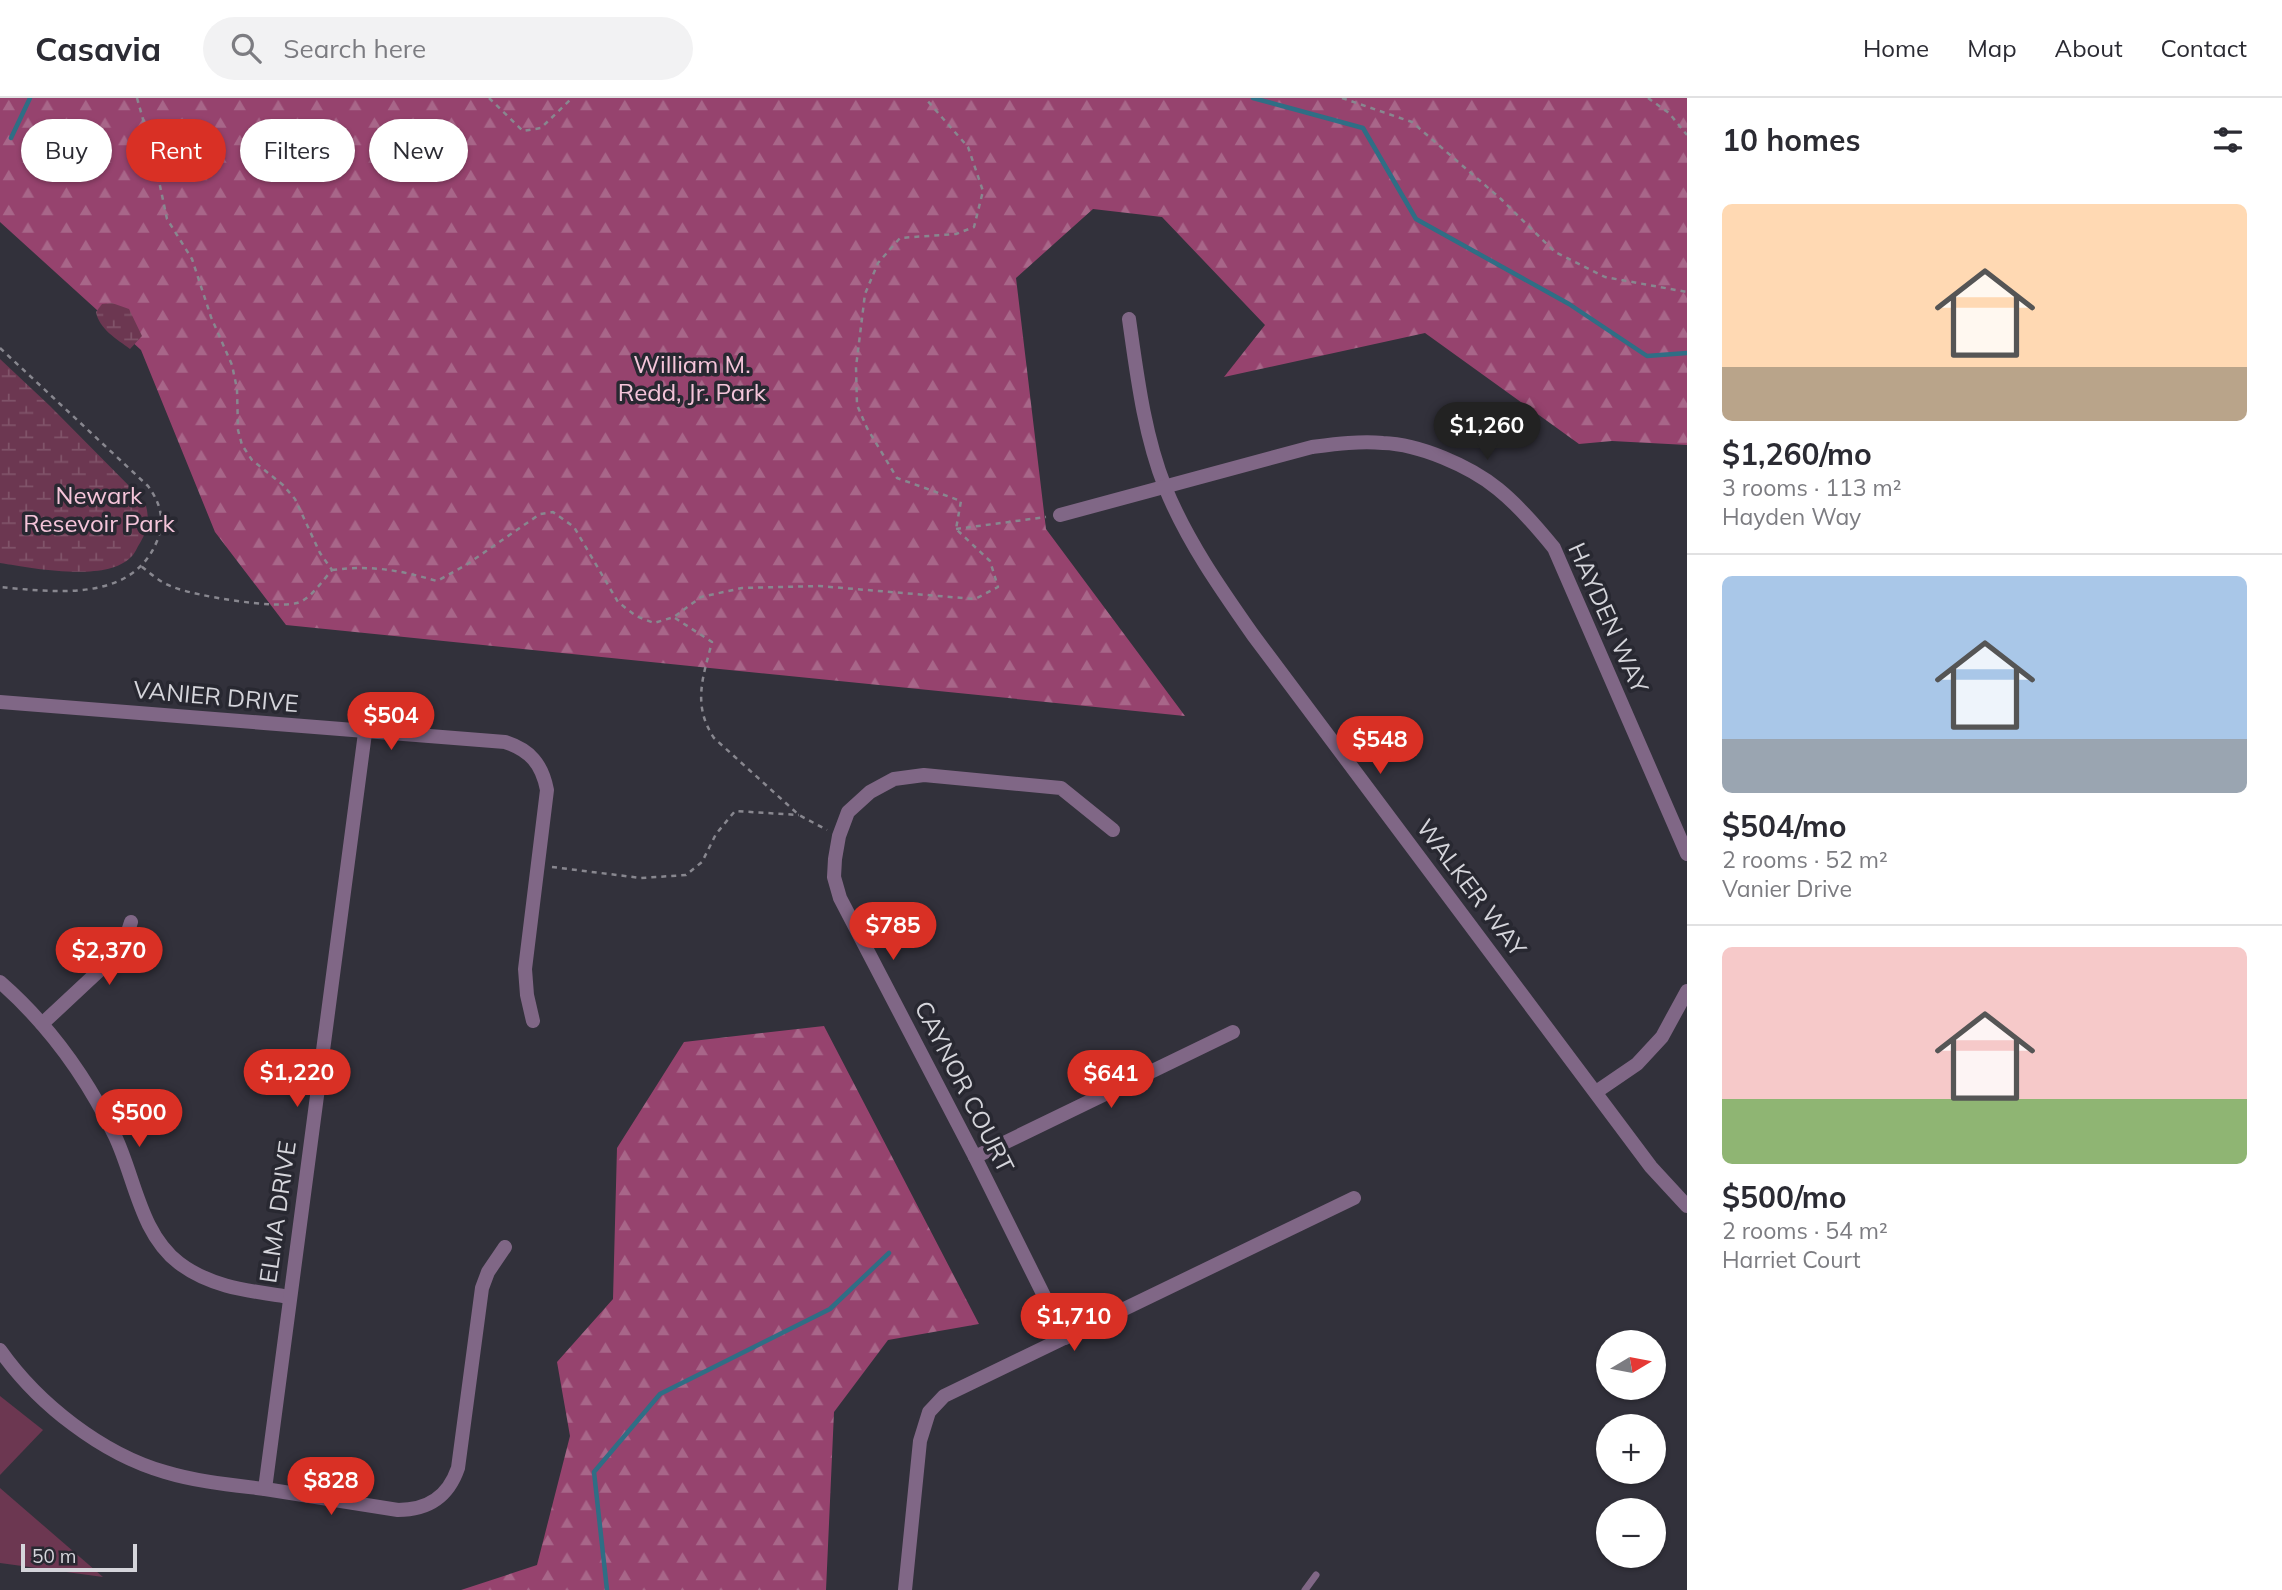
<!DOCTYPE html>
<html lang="en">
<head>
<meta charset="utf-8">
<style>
	body { margin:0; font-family:Mulish,sans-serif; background:#f2f2f3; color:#2b2b33; height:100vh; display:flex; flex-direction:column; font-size:26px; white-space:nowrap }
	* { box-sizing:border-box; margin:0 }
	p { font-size:23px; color:#7c7c81 }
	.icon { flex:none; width:38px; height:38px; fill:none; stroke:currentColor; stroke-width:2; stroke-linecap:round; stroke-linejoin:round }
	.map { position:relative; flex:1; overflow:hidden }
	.side { display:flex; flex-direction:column; background:#fff; width:595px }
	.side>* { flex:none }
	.guide { position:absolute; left:21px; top:21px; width:665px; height:63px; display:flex; gap:14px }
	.needle { width:46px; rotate:80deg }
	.controls { position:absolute; left:1596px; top:1232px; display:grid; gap:14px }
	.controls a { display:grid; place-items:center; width:70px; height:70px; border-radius:50%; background:#fff; box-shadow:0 2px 5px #0004; font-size:35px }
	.scale { position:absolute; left:21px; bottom:18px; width:116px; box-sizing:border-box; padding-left:7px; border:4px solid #d5d5db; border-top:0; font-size:19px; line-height:24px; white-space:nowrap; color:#d5d5db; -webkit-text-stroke:5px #282831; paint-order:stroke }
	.price { position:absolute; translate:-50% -60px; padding:0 16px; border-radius:24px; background:#d93025; color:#fff; font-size:23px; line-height:46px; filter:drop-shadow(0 2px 4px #0008) }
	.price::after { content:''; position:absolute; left:50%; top:42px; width:21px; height:16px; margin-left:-10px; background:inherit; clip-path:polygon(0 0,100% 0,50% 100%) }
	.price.on { background:#222; color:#fff }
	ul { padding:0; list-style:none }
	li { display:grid; align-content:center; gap:14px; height:371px; padding:0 35px }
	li+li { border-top:2px solid #e1e1e2 }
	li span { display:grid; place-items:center; height:217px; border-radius:10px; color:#555 }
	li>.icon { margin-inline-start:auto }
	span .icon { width:126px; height:126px; fill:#fffc; stroke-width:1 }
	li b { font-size:30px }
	h2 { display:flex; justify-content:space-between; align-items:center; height:84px; padding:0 35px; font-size:30px }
	.tag { padding:0 24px; border-radius:32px; background:#fff; box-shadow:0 2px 5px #0004; font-size:24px; line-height:63px }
	.tag.on { background:#d93025; color:#fff }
	header { display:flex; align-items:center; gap:42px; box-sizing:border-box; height:98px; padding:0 35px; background:#fff; border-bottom:2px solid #e1e1e2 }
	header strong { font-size:33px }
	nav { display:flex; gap:38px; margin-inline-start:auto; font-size:24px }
	.search { width:490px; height:63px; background:#f2f2f3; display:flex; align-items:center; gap:18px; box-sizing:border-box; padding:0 24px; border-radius:38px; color:#7c7c81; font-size:26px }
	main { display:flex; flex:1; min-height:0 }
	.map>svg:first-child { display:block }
	.green { fill:#6c3751 }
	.forest { fill:url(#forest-firs) }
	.wetland { fill:url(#wetland-marsh) }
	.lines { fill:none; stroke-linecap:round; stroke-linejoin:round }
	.stream { stroke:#2f6e85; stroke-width:4.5 }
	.path { stroke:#88878f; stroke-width:2.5; stroke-dasharray:5 5; stroke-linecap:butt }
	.service { stroke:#806786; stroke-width:7 }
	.minor { stroke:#806786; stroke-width:14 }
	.labels { text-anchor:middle; stroke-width:7; stroke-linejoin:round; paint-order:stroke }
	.park-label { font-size:24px; fill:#f5c5da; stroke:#282831 }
	.street-label { font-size:24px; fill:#d5d5db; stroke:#282831 }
</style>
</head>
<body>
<header>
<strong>Casavia</strong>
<div class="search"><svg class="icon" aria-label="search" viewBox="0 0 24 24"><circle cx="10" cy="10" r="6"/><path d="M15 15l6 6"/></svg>Search here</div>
<nav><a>Home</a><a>Map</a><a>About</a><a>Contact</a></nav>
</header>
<main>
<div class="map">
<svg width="1687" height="1492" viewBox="0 0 1687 1492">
	<defs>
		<pattern id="forest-firs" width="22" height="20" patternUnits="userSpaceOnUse" patternTransform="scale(1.75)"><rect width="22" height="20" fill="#96436e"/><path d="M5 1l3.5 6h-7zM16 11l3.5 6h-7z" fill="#a86689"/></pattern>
		<pattern id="wetland-marsh" width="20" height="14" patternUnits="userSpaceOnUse" patternTransform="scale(1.75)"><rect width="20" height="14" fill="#6c3751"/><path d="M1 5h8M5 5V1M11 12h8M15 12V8" fill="none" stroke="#805369"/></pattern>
	</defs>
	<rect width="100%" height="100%" fill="#32313b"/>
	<g class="green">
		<path d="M0,1298L43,1332L0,1377Z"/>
		<path d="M0,1390L103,1479L0,1465Z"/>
	</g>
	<g class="forest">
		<path d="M0,0H1687V347L1612,343L1579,346L1425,235L1224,279L1265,227L1162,119L1093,111L1016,180L1046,431L1185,618L286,527L215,434L141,252L0,124Z"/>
		<path d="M824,928L979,1226L888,1242L834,1314L826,1492H461L537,1467L570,1338L557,1264L613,1201L617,1050L684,944Z"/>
	</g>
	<g class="wetland">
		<path d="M112,205L129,211L142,238L130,251C117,241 99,231 96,214L102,206Z"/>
		<path d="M0,261L50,308L145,404C150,421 148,431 140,445C137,449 135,456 131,459C106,485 32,470 0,465Z"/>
	</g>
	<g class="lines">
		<g class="stream">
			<path d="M1253,0L1363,30L1416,121L1569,206L1647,258L1687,255"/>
			<path d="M11,40L30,0"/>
			<path d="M607,1492L594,1374L660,1296L830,1211L889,1155"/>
		</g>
		<g class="path">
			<path d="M137,0L155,64L167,121L192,161L211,219L232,267L237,291L238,332L242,347L252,362L283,387L295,401L320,455L332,472C323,482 310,502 297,505C274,511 195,498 173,489C161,485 151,476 141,468"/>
			<path d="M489,0L523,33L541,30L572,0"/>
			<path d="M1342,0L1412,24L1501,101L1555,154L1605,179L1687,194"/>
			<path d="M1648,0L1669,15L1687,37"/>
			<path d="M0,250L148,388C161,406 165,422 157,443C132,505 54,494 0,489"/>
			<path d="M956,431L1046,419"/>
			<path d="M332,472C372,467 399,472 437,483L466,467L540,416L553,414L574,429L618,504L636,518L654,525L674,519L701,499L742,490L819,488L975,501L998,489L990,463L956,431L961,403L897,380L867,330L857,307L856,269L865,196L878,165L900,140L956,136L974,129L983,93L968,49L925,0"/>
			<path d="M675,520L712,544C703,579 692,607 714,640L799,717L827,732"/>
			<path d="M552,769L641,780L686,777L702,764L716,736L735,713L799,717"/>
		</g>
		<path class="service" d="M1305,1492L1316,1477"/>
		<g class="minor">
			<path d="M1129,221C1137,277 1144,336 1165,389C1187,443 1220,490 1253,537L1651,1069L1687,1108"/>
			<path d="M1060,417L1312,349C1336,346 1359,343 1383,345C1419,346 1470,368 1498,391C1519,408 1537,429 1554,450L1687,756"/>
			<path d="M0,604L505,644C530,652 542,666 547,692L525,871L527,897L533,923"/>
			<path d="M0,884C48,926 87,980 115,1038C135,1080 140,1135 179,1165C212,1190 251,1193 290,1199"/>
			<path d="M42,926L117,856L124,846L131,824"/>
			<path d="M1596,994L1637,966L1662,939L1687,893"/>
			<path d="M975,1059L1233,934"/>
			<path d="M1065,1240L975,1059L840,800L834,779L835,761L839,738L848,714L870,694L894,681L924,677L1061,690L1113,732"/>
			<path d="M0,1252C38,1306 102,1356 165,1374C198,1384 232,1387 265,1391C309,1398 353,1405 398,1412C428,1412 448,1399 458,1370L482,1190L488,1174L505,1149"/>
			<path d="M265,1391L365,635"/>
			<path d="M905,1492L920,1343L929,1314L944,1298L1354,1100"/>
		</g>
	</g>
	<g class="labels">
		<g class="park-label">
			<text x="692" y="275">William M.<tspan x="692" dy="28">Redd, Jr. Park</tspan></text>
			<text x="99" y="406">Newark<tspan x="99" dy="28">Resevoir Park</tspan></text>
		</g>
		<g class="street-label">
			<text transform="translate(1608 520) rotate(66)" y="8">HAYDEN WAY</text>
			<text transform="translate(216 599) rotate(5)" y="8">VANIER DRIVE</text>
			<text transform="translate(1471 790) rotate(53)" y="8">WALKER WAY</text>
			<text transform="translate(964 989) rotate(63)" y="8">CAYNOR COURT</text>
			<text transform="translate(278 1114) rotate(-82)" y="8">ELMA DRIVE</text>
		</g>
	</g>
</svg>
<div class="controls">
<a><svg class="needle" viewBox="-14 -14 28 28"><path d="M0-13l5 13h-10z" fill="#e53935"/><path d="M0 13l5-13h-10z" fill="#7c7c81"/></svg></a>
<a>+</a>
<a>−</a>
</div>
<div class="scale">50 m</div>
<b class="price on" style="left:1487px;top:364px">$1,260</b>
<b class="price" style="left:391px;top:654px">$504</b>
<b class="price" style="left:1380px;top:678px">$548</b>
<b class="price" style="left:893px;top:864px">$785</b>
<b class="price" style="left:109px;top:889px">$2,370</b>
<b class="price" style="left:297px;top:1011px">$1,220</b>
<b class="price" style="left:1111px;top:1012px">$641</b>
<b class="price" style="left:139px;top:1051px">$500</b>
<b class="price" style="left:1074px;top:1255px">$1,710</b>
<b class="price" style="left:331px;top:1419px">$828</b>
<div class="guide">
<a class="tag">Buy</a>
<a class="tag on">Rent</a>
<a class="tag">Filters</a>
<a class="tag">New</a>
</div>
</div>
<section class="side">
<h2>10 homes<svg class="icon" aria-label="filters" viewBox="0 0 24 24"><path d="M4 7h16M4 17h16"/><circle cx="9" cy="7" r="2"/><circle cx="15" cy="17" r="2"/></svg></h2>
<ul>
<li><span style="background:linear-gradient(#ffd9b3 75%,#b9a48a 0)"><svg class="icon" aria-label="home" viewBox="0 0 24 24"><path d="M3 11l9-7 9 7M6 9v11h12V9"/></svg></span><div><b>$1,260/mo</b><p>3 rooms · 113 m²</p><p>Hayden Way</p></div></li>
<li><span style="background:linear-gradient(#a9c7e8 75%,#9aa5b1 0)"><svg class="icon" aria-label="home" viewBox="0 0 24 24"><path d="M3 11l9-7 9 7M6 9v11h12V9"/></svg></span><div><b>$504/mo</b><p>2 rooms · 52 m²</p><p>Vanier Drive</p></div></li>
<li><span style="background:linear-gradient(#f6c9c9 70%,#8fb573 0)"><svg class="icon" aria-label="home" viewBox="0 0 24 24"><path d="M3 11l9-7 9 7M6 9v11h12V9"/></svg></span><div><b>$500/mo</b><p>2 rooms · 54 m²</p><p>Harriet Court</p></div></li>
</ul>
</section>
</main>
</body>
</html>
